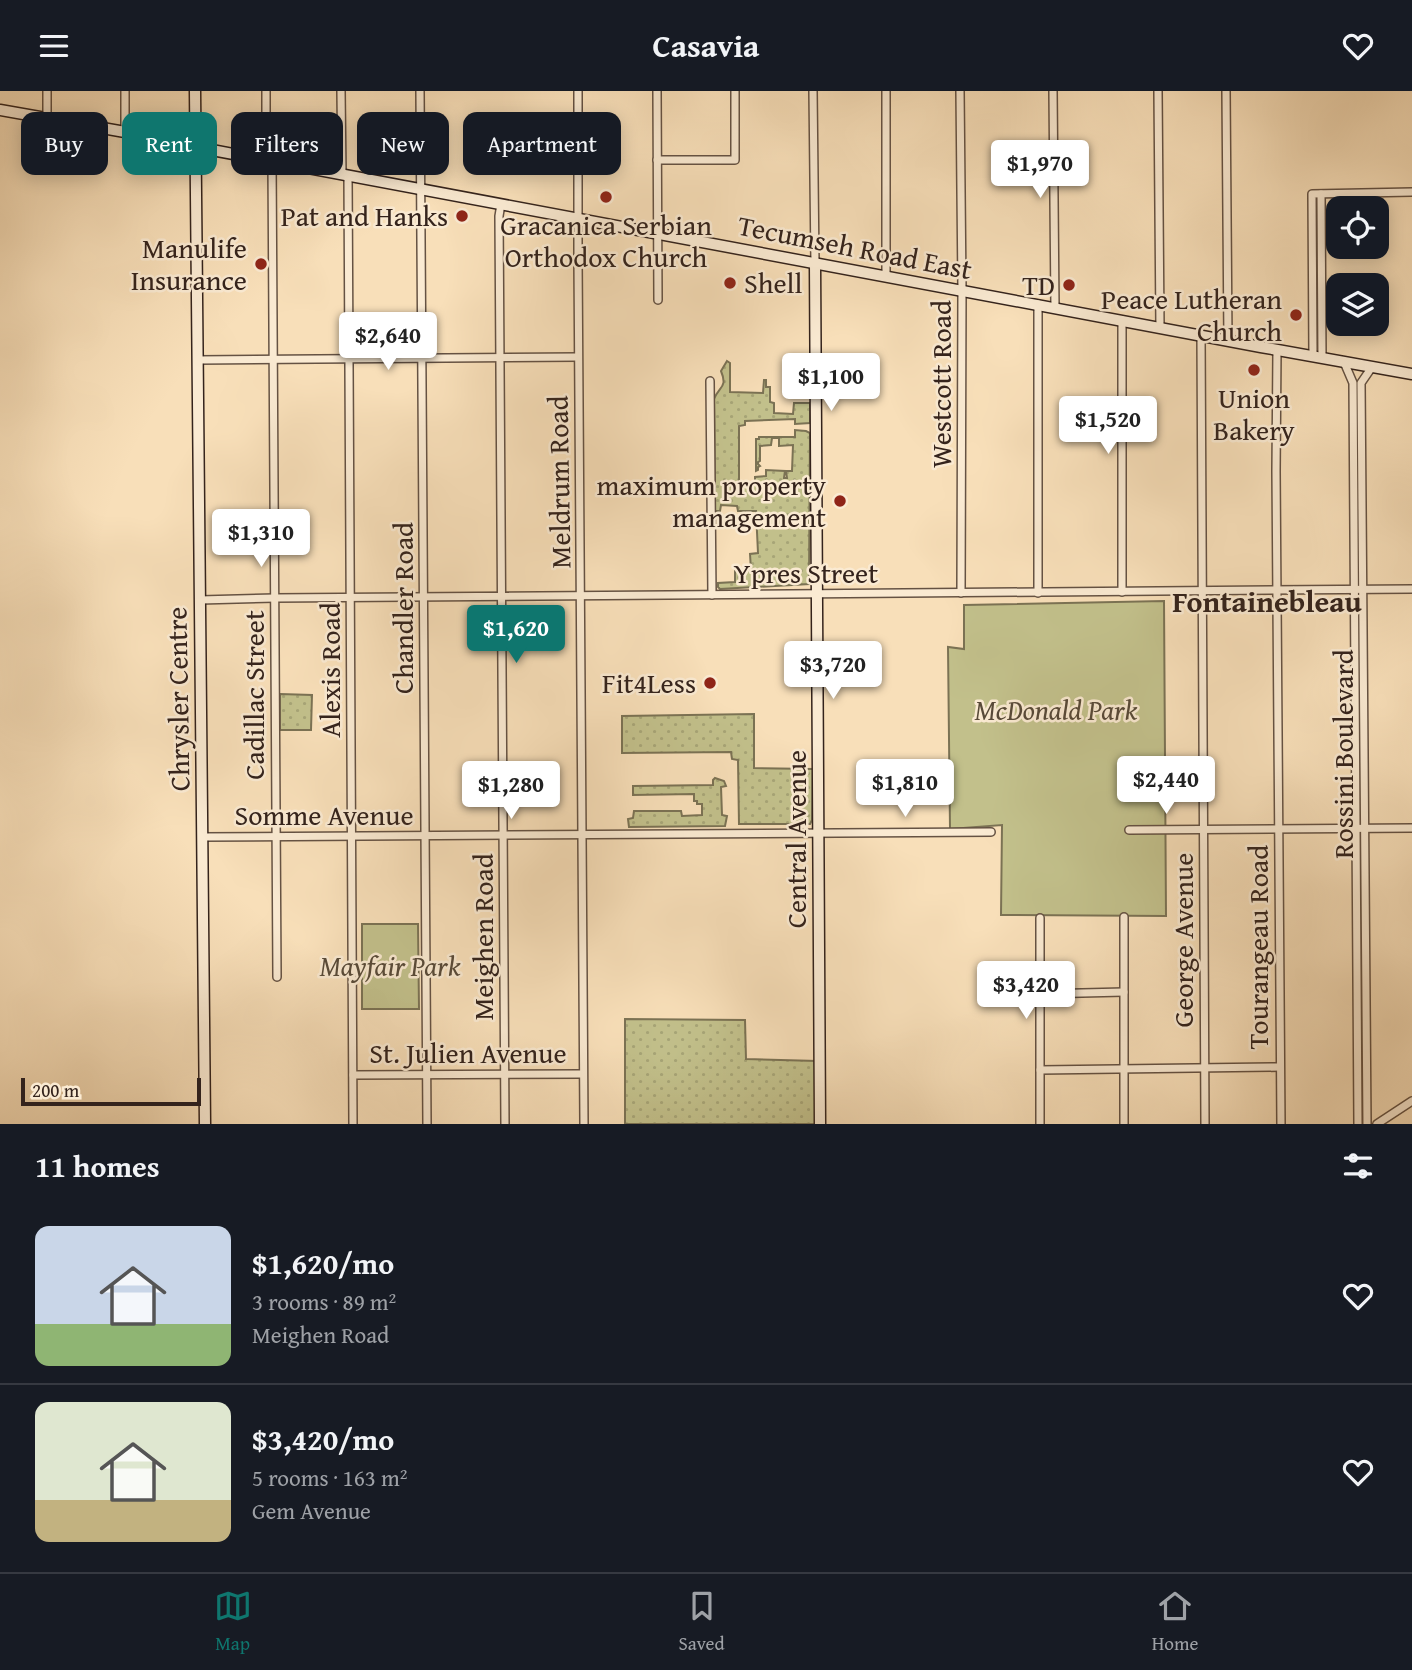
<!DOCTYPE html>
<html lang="en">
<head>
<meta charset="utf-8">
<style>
	body { margin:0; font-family:"Gentium Book Plus",serif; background:#20242c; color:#f1f3f6; height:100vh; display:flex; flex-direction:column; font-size:26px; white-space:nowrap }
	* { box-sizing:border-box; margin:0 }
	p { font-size:23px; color:#9ea1a6 }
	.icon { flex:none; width:38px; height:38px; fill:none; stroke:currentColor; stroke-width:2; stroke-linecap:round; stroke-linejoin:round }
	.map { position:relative; height:1033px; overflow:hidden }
	.details { display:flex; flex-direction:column; background:#171b24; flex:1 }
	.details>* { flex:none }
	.guide { position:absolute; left:21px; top:21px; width:700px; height:63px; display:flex; gap:14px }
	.buttons { position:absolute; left:1326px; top:105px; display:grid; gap:14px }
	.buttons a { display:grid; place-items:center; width:63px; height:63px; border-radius:14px; background:#171b24; box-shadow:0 4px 18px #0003; font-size:35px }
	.scale { position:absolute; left:21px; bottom:18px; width:180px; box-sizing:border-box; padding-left:7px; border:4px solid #34231c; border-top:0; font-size:19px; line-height:24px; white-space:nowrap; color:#34231c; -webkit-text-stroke:5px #faead2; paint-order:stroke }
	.price { position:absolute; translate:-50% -60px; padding:0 16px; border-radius:7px; background:#fff; color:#222; font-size:23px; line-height:46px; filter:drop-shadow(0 2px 4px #0008) }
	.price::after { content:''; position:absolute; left:50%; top:42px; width:21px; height:16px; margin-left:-10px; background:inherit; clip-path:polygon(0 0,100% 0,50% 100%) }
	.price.active { background:#0f766e; color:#fff }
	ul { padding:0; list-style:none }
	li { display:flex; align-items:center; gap:21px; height:175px; padding:0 35px }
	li+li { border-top:2px solid #363941 }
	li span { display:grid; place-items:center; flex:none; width:196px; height:140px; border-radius:14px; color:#555 }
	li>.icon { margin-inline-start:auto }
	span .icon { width:84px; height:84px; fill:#fffc; stroke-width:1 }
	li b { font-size:30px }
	h2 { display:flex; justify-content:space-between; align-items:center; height:84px; padding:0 35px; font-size:30px }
	.chip { padding:0 24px; border-radius:14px; background:#171b24; box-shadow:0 4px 18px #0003; font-size:24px; line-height:63px }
	.chip.active { background:#0f766e; color:#fff }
	header { display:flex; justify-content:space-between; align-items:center; height:91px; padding:0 35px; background:#171b24; font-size:32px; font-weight:600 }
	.tabs { display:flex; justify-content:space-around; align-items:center; height:98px; border-top:2px solid #363941; background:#171b24; font-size:19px; color:#9ea1a6 }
	.tabs a { display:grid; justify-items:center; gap:4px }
	.tabs .active { color:#0f766e }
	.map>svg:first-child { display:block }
	.grass { fill:url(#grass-dots); stroke:#7b7254; stroke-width:2 }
	.park { fill:#c2c08b; stroke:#7b7254; stroke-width:2 }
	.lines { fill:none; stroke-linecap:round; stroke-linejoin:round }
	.street-casing { stroke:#655243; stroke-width:10 }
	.secondary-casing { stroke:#34231c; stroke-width:13 }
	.street { stroke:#faead2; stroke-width:7 }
	.secondary { stroke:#faead2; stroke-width:10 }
	.poi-dot { fill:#8f2418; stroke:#faead2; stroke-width:2.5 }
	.labels { text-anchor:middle; stroke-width:5; stroke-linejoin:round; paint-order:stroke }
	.poi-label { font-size:28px; fill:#34231c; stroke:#faead2; text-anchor:end }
	.street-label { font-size:28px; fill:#34231c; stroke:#faead2 }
	.park-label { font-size:28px; font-style:italic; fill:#584a38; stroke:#faead2 }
	.neighbourhood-label { font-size:30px; font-weight:bold; fill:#34231c; stroke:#faead2 }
</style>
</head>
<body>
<header><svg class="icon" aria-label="menu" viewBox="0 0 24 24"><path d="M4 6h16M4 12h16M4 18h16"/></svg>Casavia<svg class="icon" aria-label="heart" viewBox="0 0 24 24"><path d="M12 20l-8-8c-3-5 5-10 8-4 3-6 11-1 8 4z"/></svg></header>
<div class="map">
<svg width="1412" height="1033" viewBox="0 0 1412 1033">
	<defs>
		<pattern id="grass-dots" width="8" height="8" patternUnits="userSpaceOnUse" patternTransform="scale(1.75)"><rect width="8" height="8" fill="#c2c08b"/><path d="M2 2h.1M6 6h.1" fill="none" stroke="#a7a577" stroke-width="1.8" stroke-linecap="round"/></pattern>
	</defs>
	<rect width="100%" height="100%" fill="#f8dfb9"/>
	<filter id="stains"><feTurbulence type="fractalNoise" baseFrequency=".00286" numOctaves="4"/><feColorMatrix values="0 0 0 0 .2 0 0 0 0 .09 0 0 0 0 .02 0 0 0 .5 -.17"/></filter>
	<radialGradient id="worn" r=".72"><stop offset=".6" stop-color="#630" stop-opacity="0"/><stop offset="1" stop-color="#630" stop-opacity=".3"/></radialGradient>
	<g class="grass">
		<path d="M727,270L730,272V301L763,302L764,289H766V296H770V311L774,312V322L793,323L794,312H810V332L795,333V328L745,330V334L739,335V394H755V386L766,385V379L785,380L784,387H787L786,380H792L793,354L779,355V347H772L771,354L760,355V370L758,371V373L760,375L758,376V379L756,380V348H759V346H795V339L806,340L810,342L809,493L720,498L718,496V492L735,491V480L742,479V482L745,483V479H751L750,463L758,462L756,420H738L737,415L721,414L720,420H715L714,308C719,295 728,297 721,280Z"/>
		<path d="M280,603L312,604L311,639H280Z"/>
		<path d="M754,623V677L813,678L812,729L810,733H739L738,669L732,668L731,661L622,662V625Z"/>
		<path d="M715,687L724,690L726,695L721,696L722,724L727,725L725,735L629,736L628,728L633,727L634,720H681L682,725L702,724V713H697V710H694V703L633,704V695L713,694V689Z"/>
		<path d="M625,928L745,929L746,968L817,970V1033H625Z"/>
	</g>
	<g class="park">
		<path d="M1164,510L1166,825L1001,824L1002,734L950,738L948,556L964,558V514Z"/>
		<path d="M362,833H418L419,918H362Z"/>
	</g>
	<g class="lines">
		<defs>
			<g id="street">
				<path d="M47,0V28"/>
				<path d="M125,0V41"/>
				<path d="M266,0V69"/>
				<path d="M341,0L342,83"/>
				<path d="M420,0L427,1033"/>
				<path d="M578,0V169L584,1033"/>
				<path d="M657,0L658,209"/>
				<path d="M813,0L815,172"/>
				<path d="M886,0V185"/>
				<path d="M960,0L962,199L961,502"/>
				<path d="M1053,0L1055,217"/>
				<path d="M1158,0L1160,236"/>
				<path d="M1226,0L1228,250"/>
				<path d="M657,69H735V0"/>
				<path d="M272,70L277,886"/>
				<path d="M348,84L353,1033"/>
				<path d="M1321,103L1322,267"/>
				<path d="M501,113L499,125L505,1033"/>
				<path d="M1038,213V502"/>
				<path d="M1201,244L1205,1033"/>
				<path d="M1277,259L1276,380L1281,1033"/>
				<path d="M1313,265L1312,103L1412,101"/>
				<path d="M198,269L578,266"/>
				<path d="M1344,271L1353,292L1358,1033"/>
				<path d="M710,290L712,504"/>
				<path d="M1122,501V229"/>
				<path d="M200,509L275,507L1412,498"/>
				<path d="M1129,739L1412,737"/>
				<path d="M202,746L991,741"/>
				<path d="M1124,826V1033"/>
				<path d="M1040,827V1033"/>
				<path d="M1040,903L1124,901"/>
				<path d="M1040,979L1280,976"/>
				<path d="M353,984L583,983"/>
				<path d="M1367,1033L1361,292L1372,276"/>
				<path d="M1377,1033L1412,1010"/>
			</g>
			<g id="secondary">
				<path d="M195,0L205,1033"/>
				<path d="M0,19L125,41L196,56L1261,256L1412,283"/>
				<path d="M815,172L820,1033"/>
			</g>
		</defs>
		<use href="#street" class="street-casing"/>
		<use href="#secondary" class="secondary-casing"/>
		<use href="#street" class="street"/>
		<use href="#secondary" class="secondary"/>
	</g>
	<g class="poi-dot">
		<circle cx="606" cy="106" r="7"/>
		<circle cx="462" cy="125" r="7"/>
		<circle cx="261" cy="173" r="7"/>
		<circle cx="730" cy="192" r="7"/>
		<circle cx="1069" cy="194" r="7"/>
		<circle cx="1296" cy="224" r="7"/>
		<circle cx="1254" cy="279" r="7"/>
		<circle cx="840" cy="410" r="7"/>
		<circle cx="710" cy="592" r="7"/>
	</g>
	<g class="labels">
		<g class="poi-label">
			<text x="448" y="135">Pat and Hanks</text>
			<text x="606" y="144" text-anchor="middle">Gracanica Serbian<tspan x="606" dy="32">Orthodox Church</tspan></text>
			<text x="247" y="167">Manulife<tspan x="247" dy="32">Insurance</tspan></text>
			<text x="744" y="202" text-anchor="start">Shell</text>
			<text x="1055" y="204">TD</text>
			<text x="1282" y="218">Peace Lutheran<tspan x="1282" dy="32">Church</tspan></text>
			<text x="1254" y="317" text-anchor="middle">Union<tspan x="1254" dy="32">Bakery</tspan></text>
			<text x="826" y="404">maximum property<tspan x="826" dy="32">management</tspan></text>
			<text x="696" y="602">Fit4Less</text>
		</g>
		<g class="street-label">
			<text transform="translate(855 156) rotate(11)" y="10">Tecumseh Road East</text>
			<text transform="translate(941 293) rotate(-90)" y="10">Westcott Road</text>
			<text transform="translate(559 391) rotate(-91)" y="10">Meldrum Road</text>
			<text x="806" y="492">Ypres Street</text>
			<text transform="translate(403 517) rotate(-90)" y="10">Chandler Road</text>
			<text transform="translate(330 579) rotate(-90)" y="10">Alexis Road</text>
			<text transform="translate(254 604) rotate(-90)" y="10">Cadillac Street</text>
			<text transform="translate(178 608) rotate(-91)" y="10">Chrysler Centre</text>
			<text transform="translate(1343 663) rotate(-90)" y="10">Rossini Boulevard</text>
			<text x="324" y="734">Somme Avenue</text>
			<text transform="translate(796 748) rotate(-90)" y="10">Central Avenue</text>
			<text transform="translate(483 846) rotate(-90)" y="10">Meighen Road</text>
			<text transform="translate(1183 849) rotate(-90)" y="10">George Avenue</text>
			<text transform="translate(1258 856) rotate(-90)" y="10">Tourangeau Road</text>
			<text x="468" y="972">St. Julien Avenue</text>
		</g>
		<g class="park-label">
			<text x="1056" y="629">McDonald Park</text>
			<text x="390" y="885">Mayfair Park</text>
		</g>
		<g class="neighbourhood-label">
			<text x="1267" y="521">Fontainebleau</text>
		</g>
	</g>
	<rect width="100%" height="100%" filter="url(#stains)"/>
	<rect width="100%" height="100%" fill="url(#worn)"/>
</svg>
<div class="buttons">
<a><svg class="icon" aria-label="locate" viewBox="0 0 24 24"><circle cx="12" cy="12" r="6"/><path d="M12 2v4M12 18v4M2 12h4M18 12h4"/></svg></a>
<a><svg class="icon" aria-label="layers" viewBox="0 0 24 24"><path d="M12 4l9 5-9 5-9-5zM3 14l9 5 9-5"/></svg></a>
</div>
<div class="scale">200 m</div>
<b class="price" style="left:1040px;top:109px">$1,970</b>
<b class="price" style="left:388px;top:281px">$2,640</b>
<b class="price" style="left:831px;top:322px">$1,100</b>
<b class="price" style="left:1108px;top:365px">$1,520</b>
<b class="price" style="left:261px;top:478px">$1,310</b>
<b class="price active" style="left:516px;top:574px">$1,620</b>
<b class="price" style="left:833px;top:610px">$3,720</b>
<b class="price" style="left:1166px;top:725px">$2,440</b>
<b class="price" style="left:905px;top:728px">$1,810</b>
<b class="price" style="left:511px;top:730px">$1,280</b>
<b class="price" style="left:1026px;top:930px">$3,420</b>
<div class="guide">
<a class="chip">Buy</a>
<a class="chip active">Rent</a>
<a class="chip">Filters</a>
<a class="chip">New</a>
<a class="chip">Apartment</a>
</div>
</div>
<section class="details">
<h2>11 homes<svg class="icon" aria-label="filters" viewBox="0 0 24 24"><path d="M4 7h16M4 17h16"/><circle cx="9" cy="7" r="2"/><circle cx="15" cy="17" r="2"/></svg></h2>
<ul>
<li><span style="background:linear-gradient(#c9d6e8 70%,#8fb573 0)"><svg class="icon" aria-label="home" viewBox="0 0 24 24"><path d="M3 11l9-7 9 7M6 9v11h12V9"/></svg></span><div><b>$1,620/mo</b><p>3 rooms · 89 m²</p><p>Meighen Road</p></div><svg class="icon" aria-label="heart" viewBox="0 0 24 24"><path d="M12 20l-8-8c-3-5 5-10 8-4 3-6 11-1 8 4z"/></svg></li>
<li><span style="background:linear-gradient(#dfe7d0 70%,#c2b280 0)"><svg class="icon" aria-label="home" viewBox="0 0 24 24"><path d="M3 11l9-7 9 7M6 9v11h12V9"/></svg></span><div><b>$3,420/mo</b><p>5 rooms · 163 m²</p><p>Gem Avenue</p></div><svg class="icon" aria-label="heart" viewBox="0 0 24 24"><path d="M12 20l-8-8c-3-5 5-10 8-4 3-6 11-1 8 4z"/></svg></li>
</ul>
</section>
<nav class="tabs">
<a class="active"><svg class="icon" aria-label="map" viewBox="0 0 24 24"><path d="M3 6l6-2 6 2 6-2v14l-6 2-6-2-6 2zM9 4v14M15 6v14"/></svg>Map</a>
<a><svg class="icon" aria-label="saved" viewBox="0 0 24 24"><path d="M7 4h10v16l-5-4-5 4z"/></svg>Saved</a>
<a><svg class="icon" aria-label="home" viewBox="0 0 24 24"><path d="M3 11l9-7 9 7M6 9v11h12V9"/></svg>Home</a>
</nav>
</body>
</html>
